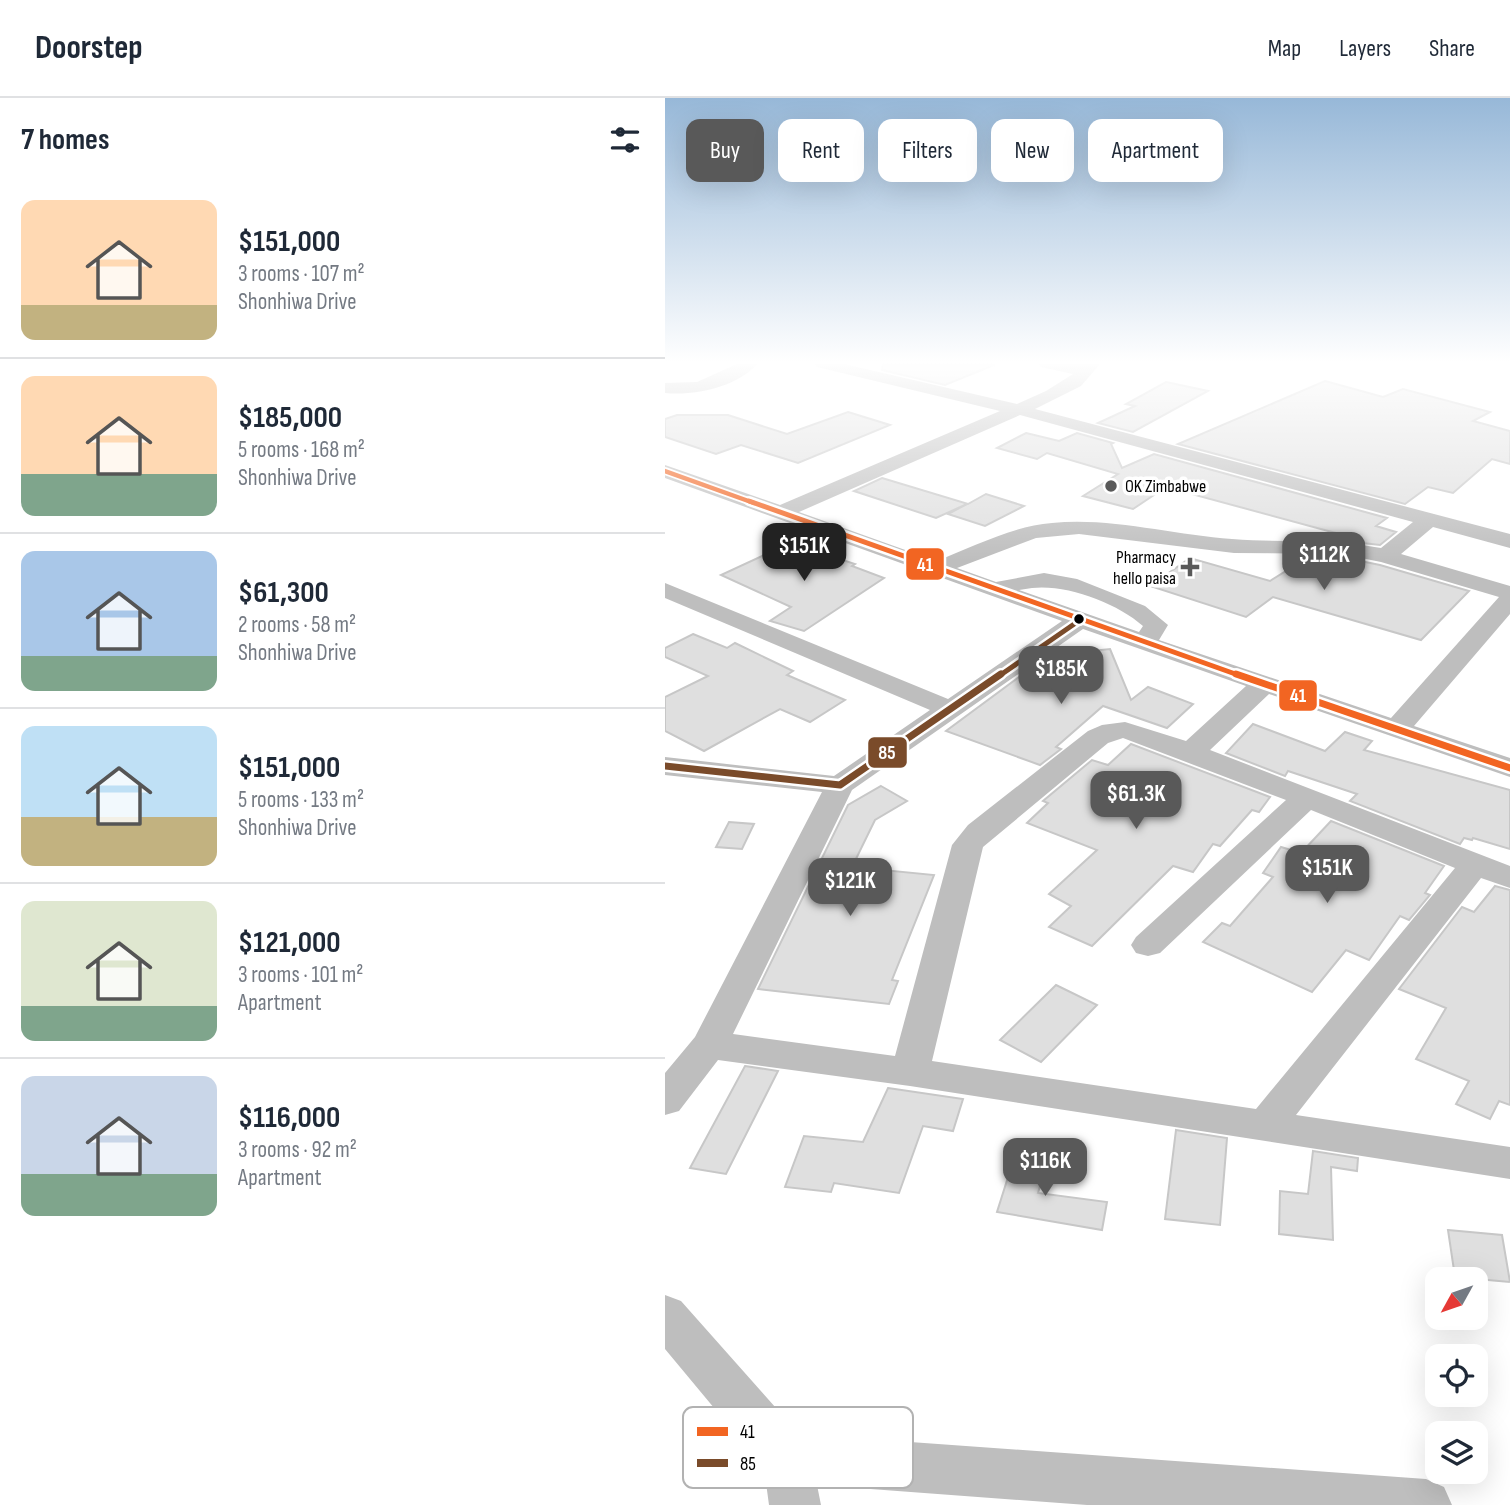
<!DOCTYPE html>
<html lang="en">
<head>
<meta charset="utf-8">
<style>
	body { margin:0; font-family:"Sofia Sans Condensed",sans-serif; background:#f6f6f7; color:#1f2937; height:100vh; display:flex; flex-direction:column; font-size:26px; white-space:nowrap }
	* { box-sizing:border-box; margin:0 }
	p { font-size:23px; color:#747a83 }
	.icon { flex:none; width:38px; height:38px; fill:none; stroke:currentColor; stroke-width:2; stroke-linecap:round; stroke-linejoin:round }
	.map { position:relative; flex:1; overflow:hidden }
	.drawer { display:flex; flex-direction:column; background:#fff; width:665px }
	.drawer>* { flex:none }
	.guide { position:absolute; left:21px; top:21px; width:665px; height:63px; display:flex; gap:14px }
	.needle { width:46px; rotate:230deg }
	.fabs { position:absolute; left:760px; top:1169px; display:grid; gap:14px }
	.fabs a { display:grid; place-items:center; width:63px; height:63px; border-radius:14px; background:#fff; box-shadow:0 7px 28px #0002; font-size:35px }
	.price { position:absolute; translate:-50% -60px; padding:0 16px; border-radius:14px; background:#595959; color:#fff; font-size:23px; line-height:46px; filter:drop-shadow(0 2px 4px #0008) }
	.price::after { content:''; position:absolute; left:50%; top:42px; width:21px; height:16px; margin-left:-10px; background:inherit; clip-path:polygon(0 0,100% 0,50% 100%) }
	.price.active { background:#222; color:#fff }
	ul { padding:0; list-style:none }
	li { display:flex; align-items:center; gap:21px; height:175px; padding:0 21px }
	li+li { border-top:2px solid #e0e1e3 }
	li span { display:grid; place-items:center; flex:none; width:196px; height:140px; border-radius:14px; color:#555 }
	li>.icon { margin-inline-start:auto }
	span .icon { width:84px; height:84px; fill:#fffc; stroke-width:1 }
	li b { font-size:30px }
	h2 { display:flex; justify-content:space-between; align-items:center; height:84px; padding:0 21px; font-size:30px }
	.chip { padding:0 24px; border-radius:14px; background:#fff; box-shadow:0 7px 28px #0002; font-size:24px; line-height:63px }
	.chip.active { background:#595959; color:#fff }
	header { display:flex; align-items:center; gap:42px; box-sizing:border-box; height:98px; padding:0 35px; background:#fff; border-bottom:2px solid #e0e1e3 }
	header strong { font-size:33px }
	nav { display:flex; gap:38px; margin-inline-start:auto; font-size:24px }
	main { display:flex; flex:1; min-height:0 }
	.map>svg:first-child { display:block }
	.building { fill:#dfdfdf; stroke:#c7c7c7; stroke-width:2 }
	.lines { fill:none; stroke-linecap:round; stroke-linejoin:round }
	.minor { fill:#bebebe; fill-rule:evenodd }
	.bus-1-far2-casing { stroke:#fff; stroke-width:8 }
	.bus-1-far1-casing { stroke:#fff; stroke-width:10 }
	.bus-1-casing { stroke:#fff; stroke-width:12 }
	.bus-2-far1-casing { stroke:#fff; stroke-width:10 }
	.bus-2-casing { stroke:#fff; stroke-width:12 }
	.bus-1-far2 { stroke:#f26522; stroke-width:4.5 }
	.bus-1-far1 { stroke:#f26522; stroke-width:5 }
	.bus-1 { stroke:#f26522; stroke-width:7 }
	.bus-2-far1 { stroke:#7a4b2a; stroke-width:5 }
	.bus-2 { stroke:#7a4b2a; stroke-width:7 }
	.poi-dot { fill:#595959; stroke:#fff; stroke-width:2.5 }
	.bus-dot { fill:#000; stroke:#fff; stroke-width:2.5 }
	.labels { text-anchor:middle; stroke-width:7; stroke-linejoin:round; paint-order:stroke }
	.far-poi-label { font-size:18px; fill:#000; stroke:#fff; text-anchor:start }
	.key { fill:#fff; stroke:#b2b2b2; stroke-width:2 }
	.key-label { font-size:19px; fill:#000 }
	.line-badge { stroke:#fff; stroke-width:2.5 }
	.badge-label { font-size:19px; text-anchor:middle; font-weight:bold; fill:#fff }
</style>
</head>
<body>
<header>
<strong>Doorstep</strong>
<nav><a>Map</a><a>Layers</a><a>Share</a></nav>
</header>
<main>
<section class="drawer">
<h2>7 homes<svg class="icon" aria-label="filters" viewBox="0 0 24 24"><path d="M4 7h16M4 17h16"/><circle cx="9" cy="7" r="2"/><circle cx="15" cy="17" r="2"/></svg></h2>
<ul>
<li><span style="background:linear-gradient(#ffd9b3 75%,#c2b280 0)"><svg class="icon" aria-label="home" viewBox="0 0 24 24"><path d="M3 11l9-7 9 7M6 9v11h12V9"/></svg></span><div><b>$151,000</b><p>3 rooms · 107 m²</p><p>Shonhiwa Drive</p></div></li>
<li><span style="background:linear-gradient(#ffd9b3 70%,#7fa58c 0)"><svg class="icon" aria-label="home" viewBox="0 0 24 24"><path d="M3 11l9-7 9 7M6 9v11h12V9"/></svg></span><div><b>$185,000</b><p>5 rooms · 168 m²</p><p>Shonhiwa Drive</p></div></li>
<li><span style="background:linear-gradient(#a9c7e8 75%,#7fa58c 0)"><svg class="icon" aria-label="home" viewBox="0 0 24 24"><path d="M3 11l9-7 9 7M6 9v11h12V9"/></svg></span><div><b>$61,300</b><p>2 rooms · 58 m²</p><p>Shonhiwa Drive</p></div></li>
<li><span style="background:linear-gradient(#bfe0f5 65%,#c2b280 0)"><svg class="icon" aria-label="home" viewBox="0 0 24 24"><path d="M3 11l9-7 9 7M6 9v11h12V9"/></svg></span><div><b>$151,000</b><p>5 rooms · 133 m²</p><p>Shonhiwa Drive</p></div></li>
<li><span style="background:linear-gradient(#dfe7d0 75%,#7fa58c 0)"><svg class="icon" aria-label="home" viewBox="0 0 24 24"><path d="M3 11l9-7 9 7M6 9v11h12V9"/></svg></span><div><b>$121,000</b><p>3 rooms · 101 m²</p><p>Apartment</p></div></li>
<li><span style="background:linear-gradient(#c9d6e8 70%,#7fa58c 0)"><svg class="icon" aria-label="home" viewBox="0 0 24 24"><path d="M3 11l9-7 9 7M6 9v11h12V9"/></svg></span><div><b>$116,000</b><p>3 rooms · 92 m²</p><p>Apartment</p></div></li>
</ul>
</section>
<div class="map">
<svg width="845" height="1407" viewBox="0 0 845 1407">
	<rect width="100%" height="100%" fill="#fff"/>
	<g class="building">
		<path d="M218,266H329V267L280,287L217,272Z"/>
		<path d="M660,283L718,299L738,291L825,314L808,323L845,333V366L827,361L788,395L763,389L740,406L513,346Z"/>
		<path d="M501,284L543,293L468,334L433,325L470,308L461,306Z"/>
		<path d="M183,314L225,327L133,365L76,347L51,356L0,339V321L12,317H63L122,336Z"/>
		<path d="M361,335L394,343L412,335L448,345L446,346L457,370L489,356L722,420L711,428L731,434L715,447L671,442L678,437L501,389L468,411L418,398L453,376L382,355L372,361L332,350Z"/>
		<path d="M217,380L303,406L321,396L359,408L320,428L283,416L302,406L271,420L189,393Z"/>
		<path d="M125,445L190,466L187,468L219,480L139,533L105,523L126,509L56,477Z"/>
		<path d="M645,458L676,459L715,467L804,493L756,542L608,499L581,519L485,488L525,460L605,483Z"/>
		<path d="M28,536L62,550L70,545L128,573L122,577L180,602L145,624L115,611L39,653L0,633V599L43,578L0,559V550Z"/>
		<path d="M445,551L466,602L483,589L528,606L502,630L438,608L391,649L396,651L375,667L281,633L362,573L399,560L397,556Z"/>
		<path d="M588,626L660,653L680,634L707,643L699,652L845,692V751L808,740L807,742L799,740L795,746L685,703L692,696L623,673L620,678L561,655Z"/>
		<path d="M466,646L605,699L594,714L587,712L555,748L548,746L528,774L508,768L427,848L384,829L406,808L384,796L432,752L362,725L383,705L378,703L427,662L443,667Z"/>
		<path d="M216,688L242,703L210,722L187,769L269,777L227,882L233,883L224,906L93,891L183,707Z"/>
		<path d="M666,723L779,768L760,795L765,797L744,822L735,818L704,862L681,852L647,894L538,844L557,825L565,828L608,779L598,775L616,749L636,755Z"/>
		<path d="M64,724L89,726L77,751L51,749Z"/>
		<path d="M830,788L845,792V1007L834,1003L825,1021L791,1006L804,983L751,961L781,910L734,891L797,809L809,814Z"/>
		<path d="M391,887L432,907L376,964L335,942Z"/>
		<path d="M80,968L113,973L61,1076L25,1070Z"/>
		<path d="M223,990L298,1001L288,1033L258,1028L234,1095L169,1085L166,1094L120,1089L139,1038L198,1044Z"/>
		<path d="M511,1032L562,1040L555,1127L500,1121Z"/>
		<path d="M648,1053L693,1060L692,1073L666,1069L668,1142L614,1136L615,1093L643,1096Z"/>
		<path d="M351,1054L383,1060L373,1095L442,1104L437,1132L332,1114Z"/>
		<path d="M783,1132L837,1137L845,1184L790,1179Z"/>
	</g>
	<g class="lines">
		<g class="minor">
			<path d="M72,266H92C72,289 30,298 0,295V285L32,284Z"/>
			<path d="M150,266H179L352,306L381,293L408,276L376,269L374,266H435L416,288L370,311L845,436V450L768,429L736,456L845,488V516L749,628L845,660V679L604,596L545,652L845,768V790L816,780L631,1017L845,1049V1081L245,988L53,962L14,1013L0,1017V975L30,939L157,694L0,677V659L169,678L265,612L0,500V485L283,601L397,523L0,380V367L115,407L335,313L152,269ZM355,317L748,424L716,450C664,440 619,445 567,441C508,437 446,419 387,425C347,428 308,449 271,463L134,414ZM414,436L569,455L676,456L716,464L834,499L726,620L494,542L503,527L480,508L412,481L379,475L331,484L292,470L371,440ZM367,490C402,486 452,505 478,528L474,534L354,492ZM418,531L581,588L521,643L460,624L437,627L423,633L303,727L287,747L230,958L68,936L187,692ZM458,640L621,702L471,839L466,847L471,855L483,858L495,855L646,712L790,770L591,1011L267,963L318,749L443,645Z"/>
			<path d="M0,1197L16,1203L134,1336L761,1381L779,1389L787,1407H422L152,1387L156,1407H104L99,1370L0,1251Z"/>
		</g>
		<defs>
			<path id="bus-1-far2" d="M0,373L89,405"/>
			<path id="bus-1-far1" d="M84,403L576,578"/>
			<path id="bus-1" d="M571,576L845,670"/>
			<path id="bus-2-far1" d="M334,578L415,522"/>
			<path id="bus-2" d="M0,668L175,687L336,576"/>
		</defs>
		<use href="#bus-1-far2" class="bus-1-far2-casing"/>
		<use href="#bus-1-far1" class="bus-1-far1-casing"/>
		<use href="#bus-1" class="bus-1-casing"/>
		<use href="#bus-2-far1" class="bus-2-far1-casing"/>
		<use href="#bus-2" class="bus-2-casing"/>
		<use href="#bus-1-far2" class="bus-1-far2"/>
		<use href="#bus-1-far1" class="bus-1-far1"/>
		<use href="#bus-1" class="bus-1"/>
		<use href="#bus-2-far1" class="bus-2-far1"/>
		<use href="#bus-2" class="bus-2"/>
	</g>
	<linearGradient id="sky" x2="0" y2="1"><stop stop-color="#97b8d8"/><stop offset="0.57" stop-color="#fff"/><stop offset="1" stop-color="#fff" stop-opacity="0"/></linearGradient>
	<rect width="845" height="463" fill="url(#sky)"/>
	<g class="poi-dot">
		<circle cx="446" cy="388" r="7"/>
		<path d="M521.5 458.5h7v7h7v7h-7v7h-7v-7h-7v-7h7z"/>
	</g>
	<circle class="bus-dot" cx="414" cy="521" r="6"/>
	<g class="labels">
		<g class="far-poi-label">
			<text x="460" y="394">OK Zimbabwe</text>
			<text x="511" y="465" text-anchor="end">Pharmacy<tspan x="511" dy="21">hello paisa</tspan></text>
		</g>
	</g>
	<rect x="18" y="1309" width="230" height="81" rx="10" class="key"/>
	<rect x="32" y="1329" width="31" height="9" fill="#f26522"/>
	<rect x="32" y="1361" width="31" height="8" fill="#7a4b2a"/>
	<g class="key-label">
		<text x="75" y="1340">41</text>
		<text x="75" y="1372">85</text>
	</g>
	<g class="line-badge">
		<rect x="240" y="449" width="40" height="34" rx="7" fill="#f26522"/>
		<rect x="613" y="581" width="40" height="33" rx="7" fill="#f26522"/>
		<rect x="202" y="638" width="41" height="33" rx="7" fill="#7a4b2a"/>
	</g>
	<g class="badge-label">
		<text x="260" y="473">41</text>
		<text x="633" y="604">41</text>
		<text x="222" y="661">85</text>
	</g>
</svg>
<div class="fabs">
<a><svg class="needle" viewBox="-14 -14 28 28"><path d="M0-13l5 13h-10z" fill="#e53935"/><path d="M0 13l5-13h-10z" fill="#747a83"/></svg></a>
<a><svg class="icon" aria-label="locate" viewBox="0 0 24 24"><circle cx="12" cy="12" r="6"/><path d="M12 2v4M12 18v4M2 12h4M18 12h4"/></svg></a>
<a><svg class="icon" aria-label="layers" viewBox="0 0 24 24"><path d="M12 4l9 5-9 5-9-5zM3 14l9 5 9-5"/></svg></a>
</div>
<b class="price active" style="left:139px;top:485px">$151K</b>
<b class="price" style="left:659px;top:494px">$112K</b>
<b class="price" style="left:396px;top:608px">$185K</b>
<b class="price" style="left:471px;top:733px">$61.3K</b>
<b class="price" style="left:662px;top:807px">$151K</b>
<b class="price" style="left:185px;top:820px">$121K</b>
<b class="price" style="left:380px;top:1100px">$116K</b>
<div class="guide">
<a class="chip active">Buy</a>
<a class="chip">Rent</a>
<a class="chip">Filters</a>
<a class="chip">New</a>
<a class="chip">Apartment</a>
</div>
</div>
</main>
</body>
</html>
